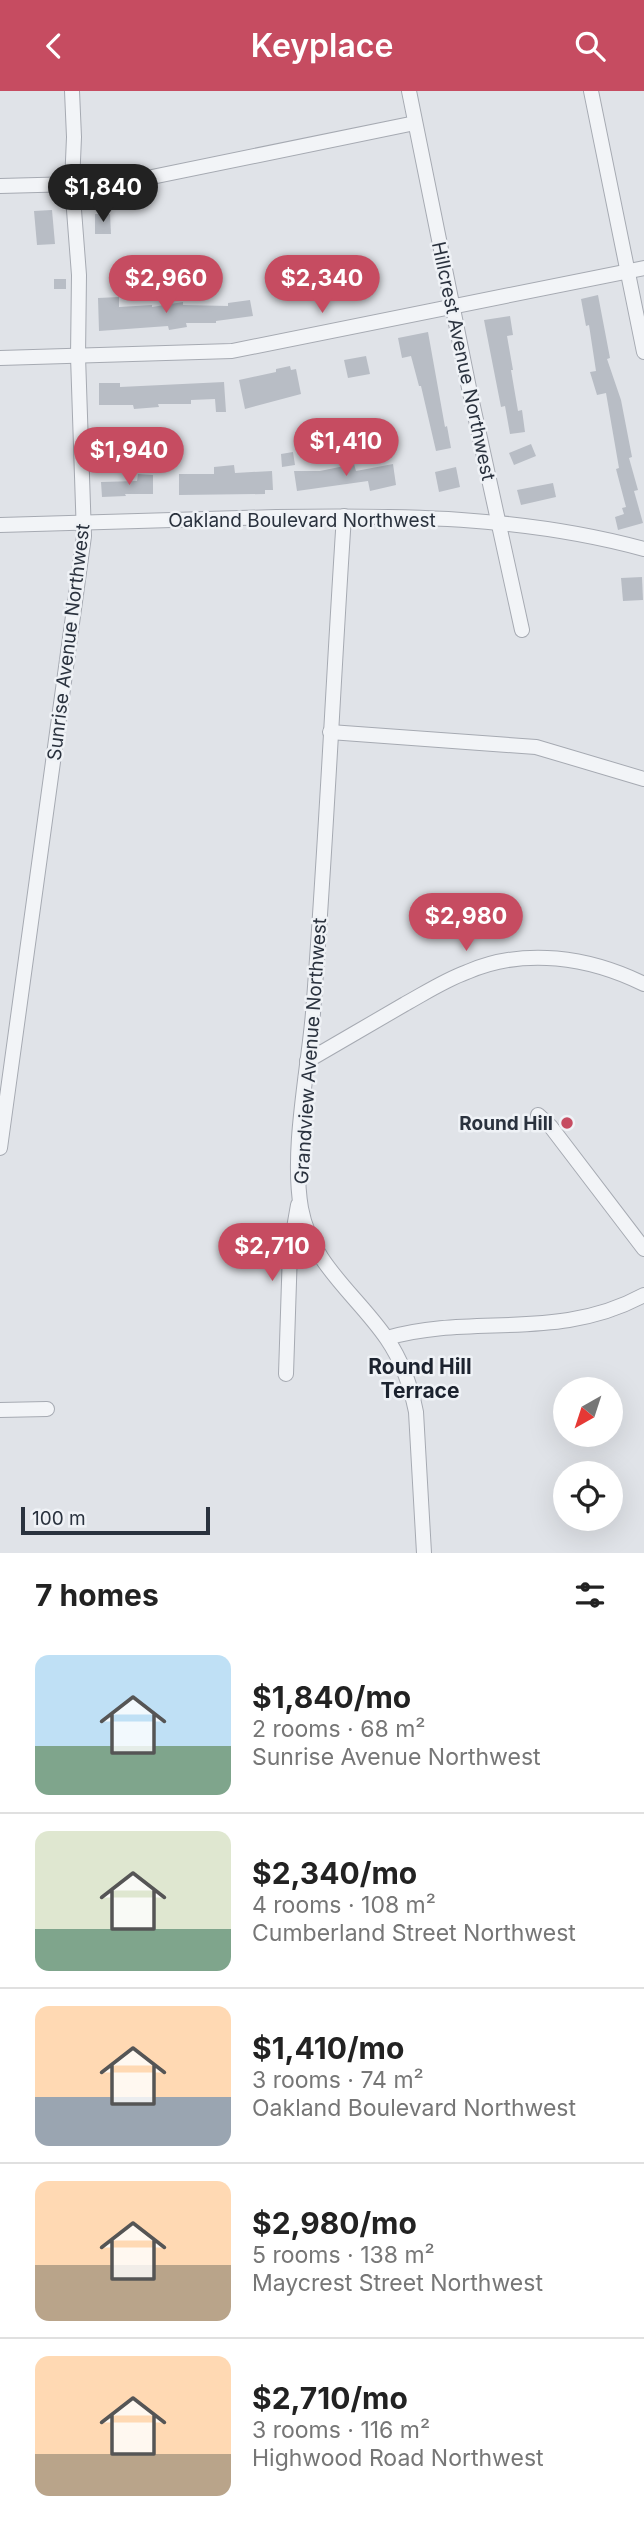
<!DOCTYPE html>
<html lang="en">
<head>
<meta charset="utf-8">
<style>
	body { margin:0; font-family:Inter,sans-serif; background:#f2f2f2; color:#222; height:100vh; display:flex; flex-direction:column; font-size:26px; white-space:nowrap }
	* { box-sizing:border-box; margin:0 }
	p { font-size:23px; color:#767676 }
	.icon { flex:none; width:38px; height:38px; fill:none; stroke:currentColor; stroke-width:2; stroke-linecap:round; stroke-linejoin:round }
	.map { position:relative; height:1462px; overflow:hidden }
	.side { display:flex; flex-direction:column; background:#fff; flex:1 }
	.side>* { flex:none }
	.needle { width:46px; rotate:219deg }
	.fabs { position:absolute; left:553px; top:1286px; display:grid; gap:14px }
	.fabs a { display:grid; place-items:center; width:70px; height:70px; border-radius:50%; background:#fff; box-shadow:0 7px 28px #0002; font-size:35px }
	.scale { position:absolute; left:21px; bottom:18px; width:189px; box-sizing:border-box; padding-left:7px; border:4px solid #2a323e; border-top:0; font-size:19px; line-height:24px; white-space:nowrap; color:#2a323e; -webkit-text-stroke:5px #eff2f6; paint-order:stroke }
	.price { position:absolute; translate:-50% -60px; padding:0 16px; border-radius:24px; background:#c64c61; color:#fff; font-size:23px; line-height:46px; filter:drop-shadow(0 2px 4px #0008) }
	.price::after { content:''; position:absolute; left:50%; top:42px; width:21px; height:16px; margin-left:-10px; background:inherit; clip-path:polygon(0 0,100% 0,50% 100%) }
	.price.selected { background:#222; color:#fff }
	ul { padding:0; list-style:none }
	li { display:flex; align-items:center; gap:21px; height:175px; padding:0 35px }
	li+li { border-top:2px solid #e0e0e0 }
	li span { display:grid; place-items:center; flex:none; width:196px; height:140px; border-radius:14px; color:#555 }
	li>.icon { margin-inline-start:auto }
	span .icon { width:84px; height:84px; fill:#fffc; stroke-width:1 }
	li b { font-size:30px }
	h2 { display:flex; justify-content:space-between; align-items:center; height:84px; padding:0 35px; font-size:30px }
	header { display:flex; justify-content:space-between; align-items:center; height:91px; padding:0 35px; background:#c64c61; color:#fff; font-size:32px; font-weight:600 }
	.map>svg:first-child { display:block }
	.building { fill:#b8bdc5 }
	.lines { fill:none; stroke-linecap:round; stroke-linejoin:round }
	.minor-casing { stroke:#a6aab2; stroke-width:16 }
	.minor { stroke:#f2f4f7; stroke-width:14 }
	.poi-dot { fill:#c64c61; stroke:#eff2f6; stroke-width:2.5 }
	.labels { text-anchor:middle; stroke-width:5; stroke-linejoin:round; paint-order:stroke }
	.street-label { font-size:19px; fill:#2a323e; stroke:#eff2f6 }
	.poi-label { font-size:19px; font-weight:bold; fill:#2a323e; stroke:#eff2f6; text-anchor:end }
	.neighbourhood-label { font-size:21px; font-weight:bold; fill:#1c232f; stroke:#eff2f6 }
</style>
</head>
<body>
<header><svg class="icon" aria-label="back" viewBox="0 0 24 24"><path d="M15 5l-7 7 7 7"/></svg>Keyplace<svg class="icon" aria-label="search" viewBox="0 0 24 24"><circle cx="10" cy="10" r="6"/><path d="M15 15l6 6"/></svg></header>
<div class="map">
<svg width="644" height="1462" viewBox="0 0 644 1462">
	<rect width="100%" height="100%" fill="#e0e3e8"/>
	<g class="building">
		<path d="M52,119L55,153L37,154L34,120Z"/>
		<path d="M95,123H110L111,143H95Z"/>
		<rect x="54" y="188" width="12" height="10"/>
		<path d="M598,204L610,267L607,268L621,309L632,366L629,367L638,399L634,400L643,432L618,439L615,426L624,423L622,417L626,416L616,378L619,377L606,302L597,304L590,281L596,280L589,234L586,235L581,208Z"/>
		<path d="M119,206V216L152,214V216L183,211V214L228,215V212L250,209L253,225L216,230V232H186L187,236L169,239L168,235L99,240L98,207Z"/>
		<path d="M510,225L513,244L507,245L513,279H511L518,320L522,319L525,341L510,343L505,315L501,316L484,229Z"/>
		<path d="M428,241L445,336L447,335L451,357L436,360L421,295H419L411,265L402,267L398,247Z"/>
		<path d="M366,265L370,283L348,287L344,269Z"/>
		<path d="M290,275L291,279L296,278L301,303L245,318L239,289L276,281V278Z"/>
		<path d="M224,291L226,321H216L215,308L191,309V313H158L159,316L134,318L133,314H99V292H120V296Z"/>
		<path d="M531,353L536,365L514,374L509,362Z"/>
		<path d="M293,361L295,374L282,376L281,363Z"/>
		<path d="M354,373L356,380L393,373L396,394L370,400L368,390L297,400L294,380H320Z"/>
		<path d="M234,374L235,382L272,380L273,399H265V403L179,404V383H214V376Z"/>
		<path d="M456,376L460,396L439,401L435,381Z"/>
		<path d="M138,383L153,384V403H125L126,405L102,406L101,391L137,390Z"/>
		<path d="M553,392L556,406L521,414L517,399Z"/>
		<path d="M642,486L643,509L623,510L621,487Z"/>
	</g>
	<g class="lines">
		<defs>
			<g id="minor">
				<path d="M409,0L469,297L522,539"/>
				<path d="M591,0L644,261"/>
				<path d="M0,95L113,92L147,87L415,32"/>
				<path d="M0,267L232,260L644,177"/>
				<path d="M344,425C333,591 326,757 313,922C308,981 291,1059 301,1117C311,1173 357,1204 387,1248C402,1270 411,1296 416,1321L424,1462"/>
				<path d="M0,434C92,432 184,428 276,426C399,424 524,425 644,458"/>
				<path d="M330,641L536,656L644,688"/>
				<path d="M307,970C340,951 372,932 405,913C425,902 445,889 467,881C525,856 589,866 644,893"/>
				<path d="M538,1024L551,1036L644,1158"/>
				<path d="M0,1057L84,445L78,265L79,184L72,93L74,46L72,0"/>
				<path d="M387,1247C473,1222 558,1251 644,1204"/>
				<path d="M286,1283L290,1160L298,1114"/>
				<path d="M0,1319L47,1318"/>
			</g>
		</defs>
		<use href="#minor" class="minor-casing"/>
		<use href="#minor" class="minor"/>
	</g>
	<circle class="poi-dot" cx="567" cy="1032" r="7"/>
	<g class="labels">
		<g class="street-label">
			<text transform="translate(464 270) rotate(78)" y="7">Hillcrest Avenue Northwest</text>
			<text x="302" y="436">Oakland Boulevard Northwest</text>
			<text transform="translate(68 551) rotate(-83)" y="7">Sunrise Avenue Northwest</text>
			<text transform="translate(310 960) rotate(-86)" y="7">Grandview Avenue Northwest</text>
		</g>
		<g class="poi-label">
			<text x="553" y="1039">Round Hill</text>
		</g>
		<g class="neighbourhood-label">
			<text x="420" y="1283">Round Hill<tspan x="420" dy="24">Terrace</tspan></text>
		</g>
	</g>
</svg>
<div class="fabs">
<a><svg class="needle" viewBox="-14 -14 28 28"><path d="M0-13l5 13h-10z" fill="#e53935"/><path d="M0 13l5-13h-10z" fill="#767676"/></svg></a>
<a><svg class="icon" aria-label="locate" viewBox="0 0 24 24"><circle cx="12" cy="12" r="6"/><path d="M12 2v4M12 18v4M2 12h4M18 12h4"/></svg></a>
</div>
<div class="scale">100 m</div>
<b class="price selected" style="left:103px;top:133px">$1,840</b>
<b class="price" style="left:166px;top:224px">$2,960</b>
<b class="price" style="left:322px;top:224px">$2,340</b>
<b class="price" style="left:346px;top:387px">$1,410</b>
<b class="price" style="left:129px;top:396px">$1,940</b>
<b class="price" style="left:466px;top:862px">$2,980</b>
<b class="price" style="left:272px;top:1192px">$2,710</b>
</div>
<section class="side">
<h2>7 homes<svg class="icon" aria-label="filters" viewBox="0 0 24 24"><path d="M4 7h16M4 17h16"/><circle cx="9" cy="7" r="2"/><circle cx="15" cy="17" r="2"/></svg></h2>
<ul>
<li><span style="background:linear-gradient(#bfe0f5 65%,#7fa58c 0)"><svg class="icon" aria-label="home" viewBox="0 0 24 24"><path d="M3 11l9-7 9 7M6 9v11h12V9"/></svg></span><div><b>$1,840/mo</b><p>2 rooms · 68 m²</p><p>Sunrise Avenue Northwest</p></div></li>
<li><span style="background:linear-gradient(#dfe7d0 70%,#7fa58c 0)"><svg class="icon" aria-label="home" viewBox="0 0 24 24"><path d="M3 11l9-7 9 7M6 9v11h12V9"/></svg></span><div><b>$2,340/mo</b><p>4 rooms · 108 m²</p><p>Cumberland Street Northwest</p></div></li>
<li><span style="background:linear-gradient(#ffd9b3 65%,#9aa5b1 0)"><svg class="icon" aria-label="home" viewBox="0 0 24 24"><path d="M3 11l9-7 9 7M6 9v11h12V9"/></svg></span><div><b>$1,410/mo</b><p>3 rooms · 74 m²</p><p>Oakland Boulevard Northwest</p></div></li>
<li><span style="background:linear-gradient(#ffd9b3 60%,#b9a48a 0)"><svg class="icon" aria-label="home" viewBox="0 0 24 24"><path d="M3 11l9-7 9 7M6 9v11h12V9"/></svg></span><div><b>$2,980/mo</b><p>5 rooms · 138 m²</p><p>Maycrest Street Northwest</p></div></li>
<li><span style="background:linear-gradient(#ffd9b3 70%,#b9a48a 0)"><svg class="icon" aria-label="home" viewBox="0 0 24 24"><path d="M3 11l9-7 9 7M6 9v11h12V9"/></svg></span><div><b>$2,710/mo</b><p>3 rooms · 116 m²</p><p>Highwood Road Northwest</p></div></li>
</ul>
</section>
</body>
</html>
